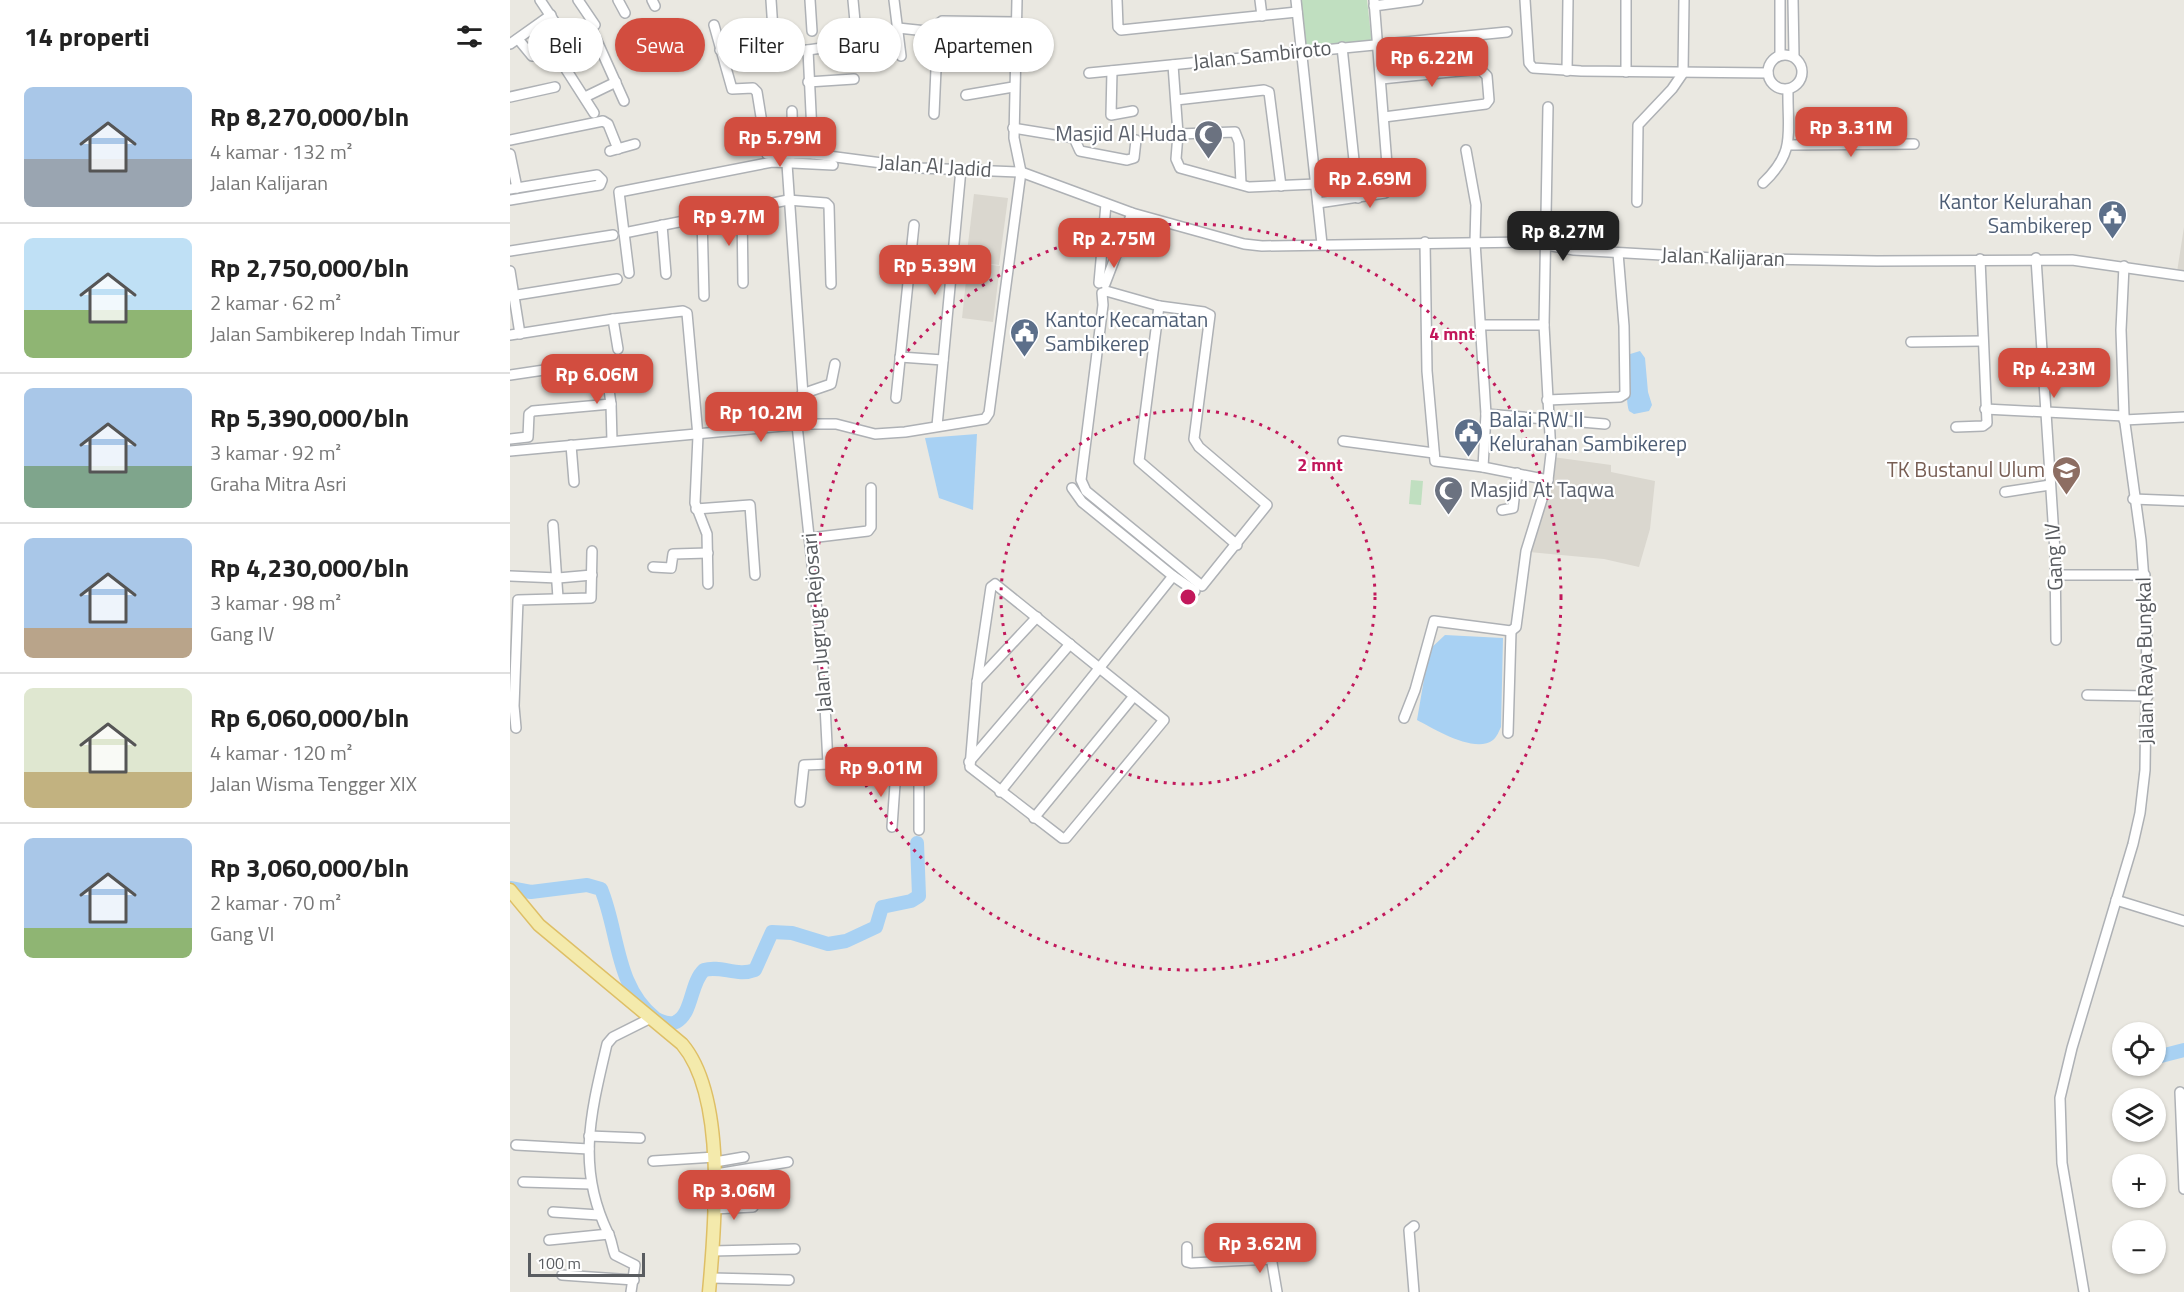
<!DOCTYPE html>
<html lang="id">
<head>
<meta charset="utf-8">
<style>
	body { margin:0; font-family:"Titillium Web",sans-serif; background:#f6f6f6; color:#222; height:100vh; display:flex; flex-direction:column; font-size:22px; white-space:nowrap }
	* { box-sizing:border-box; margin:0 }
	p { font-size:20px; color:#767676 }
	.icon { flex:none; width:33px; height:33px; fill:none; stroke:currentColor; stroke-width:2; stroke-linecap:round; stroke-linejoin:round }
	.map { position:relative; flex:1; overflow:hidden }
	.sheet { display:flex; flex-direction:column; background:#fff; width:510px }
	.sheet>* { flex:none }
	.hud { position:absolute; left:18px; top:18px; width:570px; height:54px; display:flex; gap:12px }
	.fabs { position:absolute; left:1602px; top:1022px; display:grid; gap:12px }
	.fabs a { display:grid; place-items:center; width:54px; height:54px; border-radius:50%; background:#fff; box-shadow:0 2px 4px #0004; font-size:30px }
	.scale { position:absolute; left:18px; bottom:15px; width:117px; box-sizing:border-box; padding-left:6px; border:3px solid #595c60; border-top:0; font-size:16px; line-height:21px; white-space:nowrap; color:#595c60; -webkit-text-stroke:4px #fff; paint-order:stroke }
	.price { position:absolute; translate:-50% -51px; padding:0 14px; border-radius:12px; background:#d24d3f; color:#fff; font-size:20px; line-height:39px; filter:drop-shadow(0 2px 3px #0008) }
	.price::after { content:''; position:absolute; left:50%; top:36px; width:18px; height:14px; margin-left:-9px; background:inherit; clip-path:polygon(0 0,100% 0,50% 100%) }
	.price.selected { background:#222; color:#fff }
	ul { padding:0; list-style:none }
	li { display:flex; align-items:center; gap:18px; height:150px; padding:0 24px }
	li+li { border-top:2px solid #e0e0e0 }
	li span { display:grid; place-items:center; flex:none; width:168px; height:120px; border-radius:9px; color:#555 }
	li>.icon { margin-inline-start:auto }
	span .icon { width:72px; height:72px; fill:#fffc; stroke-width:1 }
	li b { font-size:26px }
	h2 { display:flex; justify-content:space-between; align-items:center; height:72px; padding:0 24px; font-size:26px }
	.pill { padding:0 21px; border-radius:27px; background:#fff; box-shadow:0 2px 4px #0004; font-size:21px; line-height:54px }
	.pill.selected { background:#d24d3f; color:#fff }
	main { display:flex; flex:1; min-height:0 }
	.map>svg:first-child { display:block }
	.education { fill:#dad7cf }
	.green { fill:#c0dfc0 }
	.water { fill:#a8d1f3 }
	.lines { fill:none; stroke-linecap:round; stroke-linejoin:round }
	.river { stroke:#a8d1f3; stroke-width:14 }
	.minor-casing { stroke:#aeb1b5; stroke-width:12 }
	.major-casing { stroke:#debf66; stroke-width:15 }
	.minor { stroke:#fff; stroke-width:9 }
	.major { stroke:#f4eaac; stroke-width:12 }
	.ring { fill:none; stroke:#c2185b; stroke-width:3; stroke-dasharray:3 6 }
	.labels { text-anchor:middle; stroke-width:4.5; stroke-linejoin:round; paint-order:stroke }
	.street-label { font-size:21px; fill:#595c60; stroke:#fff }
	.worship-label { font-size:21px; fill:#5b616d; stroke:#fff; text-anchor:end }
	.service-label { font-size:21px; fill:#4e5e75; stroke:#fff; text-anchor:start }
	.education-label { font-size:21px; fill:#785e54; stroke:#fff; text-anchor:end }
	.centre { fill:#c2185b; stroke:#fff; stroke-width:3 }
	.ring-label { font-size:18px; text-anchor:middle; font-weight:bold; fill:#c2185b; stroke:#fff; stroke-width:4.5; stroke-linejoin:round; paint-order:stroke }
</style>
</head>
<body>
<main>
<section class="sheet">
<h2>14 properti<svg class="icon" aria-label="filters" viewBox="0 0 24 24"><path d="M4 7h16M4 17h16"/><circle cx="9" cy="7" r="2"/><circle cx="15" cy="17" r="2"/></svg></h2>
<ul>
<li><span style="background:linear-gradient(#a9c7e8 60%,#9aa5b1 0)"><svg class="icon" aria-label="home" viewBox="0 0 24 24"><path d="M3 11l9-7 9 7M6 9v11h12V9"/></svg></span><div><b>Rp 8,270,000/bln</b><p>4 kamar · 132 m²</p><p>Jalan Kalijaran</p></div></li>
<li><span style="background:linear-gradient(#bfe0f5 60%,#8fb573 0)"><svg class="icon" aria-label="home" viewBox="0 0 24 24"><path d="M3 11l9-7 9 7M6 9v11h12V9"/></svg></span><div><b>Rp 2,750,000/bln</b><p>2 kamar · 62 m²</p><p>Jalan Sambikerep Indah Timur</p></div></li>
<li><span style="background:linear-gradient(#a9c7e8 65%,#7fa58c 0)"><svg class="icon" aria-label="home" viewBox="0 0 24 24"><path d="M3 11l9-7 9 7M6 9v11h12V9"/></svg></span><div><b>Rp 5,390,000/bln</b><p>3 kamar · 92 m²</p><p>Graha Mitra Asri</p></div></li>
<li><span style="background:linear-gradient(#a9c7e8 75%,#b9a48a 0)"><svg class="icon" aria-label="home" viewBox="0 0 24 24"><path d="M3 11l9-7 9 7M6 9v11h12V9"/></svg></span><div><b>Rp 4,230,000/bln</b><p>3 kamar · 98 m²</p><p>Gang IV</p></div></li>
<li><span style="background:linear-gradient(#dfe7d0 70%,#c2b280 0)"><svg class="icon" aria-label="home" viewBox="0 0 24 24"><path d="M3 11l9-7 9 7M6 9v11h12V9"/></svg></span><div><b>Rp 6,060,000/bln</b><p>4 kamar · 120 m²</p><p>Jalan Wisma Tengger XIX</p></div></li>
<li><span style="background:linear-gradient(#a9c7e8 75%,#8fb573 0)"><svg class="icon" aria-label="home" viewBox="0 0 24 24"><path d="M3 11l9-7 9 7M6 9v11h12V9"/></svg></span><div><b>Rp 3,060,000/bln</b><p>2 kamar · 70 m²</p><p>Gang VI</p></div></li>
</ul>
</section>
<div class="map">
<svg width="1674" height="1292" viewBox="0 0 1674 1292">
	<rect width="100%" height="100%" fill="#eae8e1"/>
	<g class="education">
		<path d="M464,194L498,198L489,265L456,261Z"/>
		<path d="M1674,227V274L1667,272Z"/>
		<path d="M458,262L490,266L483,322L452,318Z"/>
		<path d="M1043,457L1101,465V472L1145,481L1140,529L1129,567L1094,559L1019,552Z"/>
	</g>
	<g class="green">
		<path d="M786,0H857L862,44L791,52Z"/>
		<path d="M901,480L913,481L911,505L899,504Z"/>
	</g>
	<g class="water">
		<path d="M1130,351L1135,358L1138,392L1142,405L1139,411L1124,414L1119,411C1115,399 1118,370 1117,355Z"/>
		<path d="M467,434L463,510L429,498L415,438Z"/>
		<path d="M935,635L993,638L991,727C989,731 987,737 983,740C965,754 924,729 907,720L919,650Z"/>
	</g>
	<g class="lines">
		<g class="river">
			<path d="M0,888L21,892L77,885L91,889C109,932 105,986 145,1018C151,1022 160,1025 166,1022C183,1013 180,983 194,970C211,965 227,977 245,970L262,932L282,933L318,944L336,941L366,927L372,907L401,901L409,896L407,843"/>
			<path d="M1647,1057L1674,1050"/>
		</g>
		<defs>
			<g id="minor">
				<path d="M30,0L56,39"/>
				<path d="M68,0L85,25"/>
				<path d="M108,0L115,13"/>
				<path d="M142,0L145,6"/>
				<path d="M300,0L302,31"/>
				<path d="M384,0L391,56"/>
				<path d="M607,0L608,27L611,30L787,12"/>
				<path d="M750,0L752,16"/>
				<path d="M786,0L812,244"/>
				<path d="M1015,0L1019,63L1023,68L1071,71L1258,73"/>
				<path d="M1270,0V55"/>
				<path d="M1283,0L1284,56"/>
				<path d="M864,6L908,0"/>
				<path d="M204,25L222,89L243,88L247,92L257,154H303L410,168L511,172L622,213L734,244L752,246L1020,242L1064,250L1204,258L1367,261L1562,260L1674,276"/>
				<path d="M388,28L426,32"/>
				<path d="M8,39L22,56L83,32L114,101"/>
				<path d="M0,44L41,15"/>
				<path d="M832,47L848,198"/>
				<path d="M43,49L84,113"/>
				<path d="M210,50L259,34L263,30L261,0"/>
				<path d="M298,50L347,43L343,0"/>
				<path d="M279,51L298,50L303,154"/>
				<circle cx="1275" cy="72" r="17"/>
				<path d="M663,65L668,134L666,159L670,168L739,187L806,184"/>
				<path d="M602,71L601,115L623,111"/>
				<path d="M1057,71L1058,0"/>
				<path d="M1116,72V0"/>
				<path d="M579,73L997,32"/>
				<path d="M871,79L970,69L977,76L979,100L976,104L874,117"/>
				<path d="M298,82L344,79"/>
				<path d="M456,95L503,87"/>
				<path d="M0,97L45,87"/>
				<path d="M75,97L106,82"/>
				<path d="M666,100L754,90L759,92L771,186"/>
				<path d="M282,111L283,154"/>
				<path d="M424,114L428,24L432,21L505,22"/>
				<path d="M503,128L564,138L570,151L617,160L624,158L626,140"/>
				<path d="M668,134L725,132L729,142L731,183"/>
				<path d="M0,140L93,121L98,124L108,149"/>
				<path d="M1279,145L1404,144"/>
				<path d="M956,150L966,205L965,242L976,414L973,467"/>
				<path d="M100,151L125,144"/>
				<path d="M0,154L7,188"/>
				<path d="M277,164L295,424"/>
				<path d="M1253,183C1287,151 1277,132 1278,89"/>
				<path d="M0,189L87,175L92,180L90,185L0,200"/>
				<path d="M1127,202L1128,125L1162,89L1173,73L1174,0"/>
				<path d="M808,203L875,193L879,190L864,0"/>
				<path d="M232,210L233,283"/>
				<path d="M192,217L194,296"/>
				<path d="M152,225L156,274"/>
				<path d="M114,233L278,200L316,203L319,206L321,284"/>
				<path d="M915,242L917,371L925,461L973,467L1038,480"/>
				<path d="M0,251L103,235"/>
				<path d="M1526,258L1545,552L1546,640"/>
				<path d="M0,271L10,334"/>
				<path d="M119,273L109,192L262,162L323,165"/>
				<path d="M589,283L596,204"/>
				<path d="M595,284L622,213"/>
				<path d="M592,293L593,305L571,480L576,491L692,586L757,505L689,447L684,439L700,315L694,312L649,306L596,291"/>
				<path d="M0,296L107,279"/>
				<path d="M649,306L629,461L727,545"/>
				<path d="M103,319L108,349"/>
				<path d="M971,325H1034"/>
				<path d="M0,335L103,319L173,311L177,313L188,436L185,503L197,534L198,584"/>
				<path d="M1401,342L1472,341"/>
				<path d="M390,357L433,360"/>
				<path d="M0,375L95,361L101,404L102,441"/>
				<path d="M292,394L321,384L325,364"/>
				<path d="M386,398L404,225"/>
				<path d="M1037,400L1110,397L1115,394L1114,326L1108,253"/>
				<path d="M1475,409L1614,416"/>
				<path d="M976,414L1095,424"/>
				<path d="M1614,420L1674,417"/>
				<path d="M287,425L313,666L318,764"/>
				<path d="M427,426L451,169"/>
				<path d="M1446,427L1473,426L1477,423L1470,259"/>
				<path d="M0,439L18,437L19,414L23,411L101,404"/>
				<path d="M833,441L924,453"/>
				<path d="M61,445L64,482"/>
				<path d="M0,451L295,424H326L365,434L395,432L475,419L479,413L511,172L504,138L507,0"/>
				<path d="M1495,492L1540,485"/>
				<path d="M1623,499L1674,501"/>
				<path d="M186,509L240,505L245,575"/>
				<path d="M992,510L1003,508L1007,473"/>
				<path d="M43,525L48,598"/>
				<path d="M300,538L358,531L361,527V488"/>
				<path d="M143,567L161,568L163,554L198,553"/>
				<path d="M1546,575H1635"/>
				<path d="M0,576L48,578L82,575"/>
				<path d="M663,576L685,591"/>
				<path d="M485,584L654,720L556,838H552L460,767L467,682L481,587Z"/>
				<path d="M467,681L527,617"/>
				<path d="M1577,695L1638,696"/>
				<path d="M894,718L905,690L924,621L1001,631L1006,627L1016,551L1038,480L1041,454L1034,325L1038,107"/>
				<path d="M6,728L4,706L8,600L81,598L82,551"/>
				<path d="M998,733L1001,631"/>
				<path d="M459,762L560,644"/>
				<path d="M490,792L663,576L572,502L562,488"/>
				<path d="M290,802L294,765L321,764L407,771L409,775V830"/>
				<path d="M524,818L624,696"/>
				<path d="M382,827L386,770"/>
				<path d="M1606,900L1674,921"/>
				<path d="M1670,1092L1674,1189"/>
				<path d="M79,1136L130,1138"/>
				<path d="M6,1145L79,1149"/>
				<path d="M143,1161L205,1157"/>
				<path d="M205,1162L234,1157"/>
				<path d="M206,1174L278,1162"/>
				<path d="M13,1182L81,1184"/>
				<path d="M203,1209L243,1207"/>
				<path d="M43,1212L89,1215"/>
				<path d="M904,1226L899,1230L904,1292"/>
				<path d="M39,1240L99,1234"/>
				<path d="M677,1247V1262L681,1263L761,1259"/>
				<path d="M202,1251L285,1249"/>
				<path d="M760,1251L767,1292"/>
				<path d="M52,1275L124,1280"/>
				<path d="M201,1278L279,1280"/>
				<path d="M121,1292L125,1265L105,1255C102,1248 102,1240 98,1233C66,1167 81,1112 97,1044L103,1037L139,1019"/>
				<path d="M1574,1292L1552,1163L1550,1098L1562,1048L1623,844L1630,813L1635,770L1637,621L1631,540L1614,416L1611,330L1614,266"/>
			</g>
			<path id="major" d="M0,890L29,925L172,1044C217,1097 205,1227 199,1292"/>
		</defs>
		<use href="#minor" class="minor-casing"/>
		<use href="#major" class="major-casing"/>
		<use href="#minor" class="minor"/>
		<use href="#major" class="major"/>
	</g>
	<g class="ring">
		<circle cx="678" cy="597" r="187"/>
		<circle cx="678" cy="597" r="373"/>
	</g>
	<defs>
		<symbol id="mosque-pin" viewBox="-11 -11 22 30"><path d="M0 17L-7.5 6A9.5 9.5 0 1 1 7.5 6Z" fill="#6b7280" stroke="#fff"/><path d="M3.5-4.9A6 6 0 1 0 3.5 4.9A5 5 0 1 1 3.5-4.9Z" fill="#fff"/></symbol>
		<symbol id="civic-pin" viewBox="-11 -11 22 30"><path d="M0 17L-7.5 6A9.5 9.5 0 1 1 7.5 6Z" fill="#5c6f8a" stroke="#fff"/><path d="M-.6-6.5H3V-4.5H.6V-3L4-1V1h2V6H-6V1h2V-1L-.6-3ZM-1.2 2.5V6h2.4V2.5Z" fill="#fff"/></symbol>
		<symbol id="school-pin" viewBox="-11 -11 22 30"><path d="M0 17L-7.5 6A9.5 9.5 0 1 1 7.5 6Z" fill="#8d6e63" stroke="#fff"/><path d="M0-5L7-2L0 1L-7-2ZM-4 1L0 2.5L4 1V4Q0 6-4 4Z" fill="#fff"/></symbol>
	</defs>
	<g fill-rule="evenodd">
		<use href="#mosque-pin" x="682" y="118" width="33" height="45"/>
		<use href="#civic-pin" x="1586" y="198" width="33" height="45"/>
		<use href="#civic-pin" x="498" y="316" width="33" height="45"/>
		<use href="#civic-pin" x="942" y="416" width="33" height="45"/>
		<use href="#school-pin" x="1540" y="454" width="33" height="45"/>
		<use href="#mosque-pin" x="922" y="474" width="33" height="45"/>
	</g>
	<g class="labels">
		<g class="street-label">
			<text transform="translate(752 55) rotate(-6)" y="7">Jalan Sambiroto</text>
			<text transform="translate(425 166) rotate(4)" y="7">Jalan Al Jadid</text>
			<text transform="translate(1213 257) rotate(2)" y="7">Jalan Kalijaran</text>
			<text transform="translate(1544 557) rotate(-93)" y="7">Gang IV</text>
			<text transform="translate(307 623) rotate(-95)" y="7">Jalan Jugrug Rejosari</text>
			<text transform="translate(1635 661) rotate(-91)" y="7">Jalan Raya Bungkal</text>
		</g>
		<g class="worship-label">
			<text x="677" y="141">Masjid Al Huda</text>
			<text x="960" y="497" text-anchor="start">Masjid At Taqwa</text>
		</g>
		<g class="service-label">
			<text x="1582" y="209" text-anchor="end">Kantor Kelurahan<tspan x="1582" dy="24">Sambikerep</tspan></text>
			<text x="535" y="327">Kantor Kecamatan<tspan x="535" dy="24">Sambikerep</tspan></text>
			<text x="979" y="427">Balai RW II<tspan x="979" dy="24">Kelurahan Sambikerep</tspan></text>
		</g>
		<g class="education-label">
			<text x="1535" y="477">TK Bustanul Ulum</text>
		</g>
	</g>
	<circle cx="678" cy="597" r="9" class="centre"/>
	<g class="ring-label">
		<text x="942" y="340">4 mnt</text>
		<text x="810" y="471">2 mnt</text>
	</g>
</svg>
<div class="fabs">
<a><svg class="icon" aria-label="locate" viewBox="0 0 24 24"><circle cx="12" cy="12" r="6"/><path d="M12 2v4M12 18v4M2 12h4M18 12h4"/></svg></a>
<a><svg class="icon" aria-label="layers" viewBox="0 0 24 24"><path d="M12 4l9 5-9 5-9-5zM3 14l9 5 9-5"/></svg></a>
<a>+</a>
<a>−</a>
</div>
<div class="scale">100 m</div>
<b class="price" style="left:922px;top:88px">Rp 6.22M</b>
<b class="price" style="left:1341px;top:158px">Rp 3.31M</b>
<b class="price" style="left:270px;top:168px">Rp 5.79M</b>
<b class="price" style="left:860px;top:209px">Rp 2.69M</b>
<b class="price" style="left:219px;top:247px">Rp 9.7M</b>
<b class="price selected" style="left:1053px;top:262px">Rp 8.27M</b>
<b class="price" style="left:604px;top:269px">Rp 2.75M</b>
<b class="price" style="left:425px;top:296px">Rp 5.39M</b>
<b class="price" style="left:1544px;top:399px">Rp 4.23M</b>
<b class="price" style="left:87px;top:405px">Rp 6.06M</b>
<b class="price" style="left:251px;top:443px">Rp 10.2M</b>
<b class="price" style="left:371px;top:798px">Rp 9.01M</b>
<b class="price" style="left:224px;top:1221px">Rp 3.06M</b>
<b class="price" style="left:750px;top:1274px">Rp 3.62M</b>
<div class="hud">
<a class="pill">Beli</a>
<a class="pill selected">Sewa</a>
<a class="pill">Filter</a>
<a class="pill">Baru</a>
<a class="pill">Apartemen</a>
</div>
</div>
</main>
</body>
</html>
